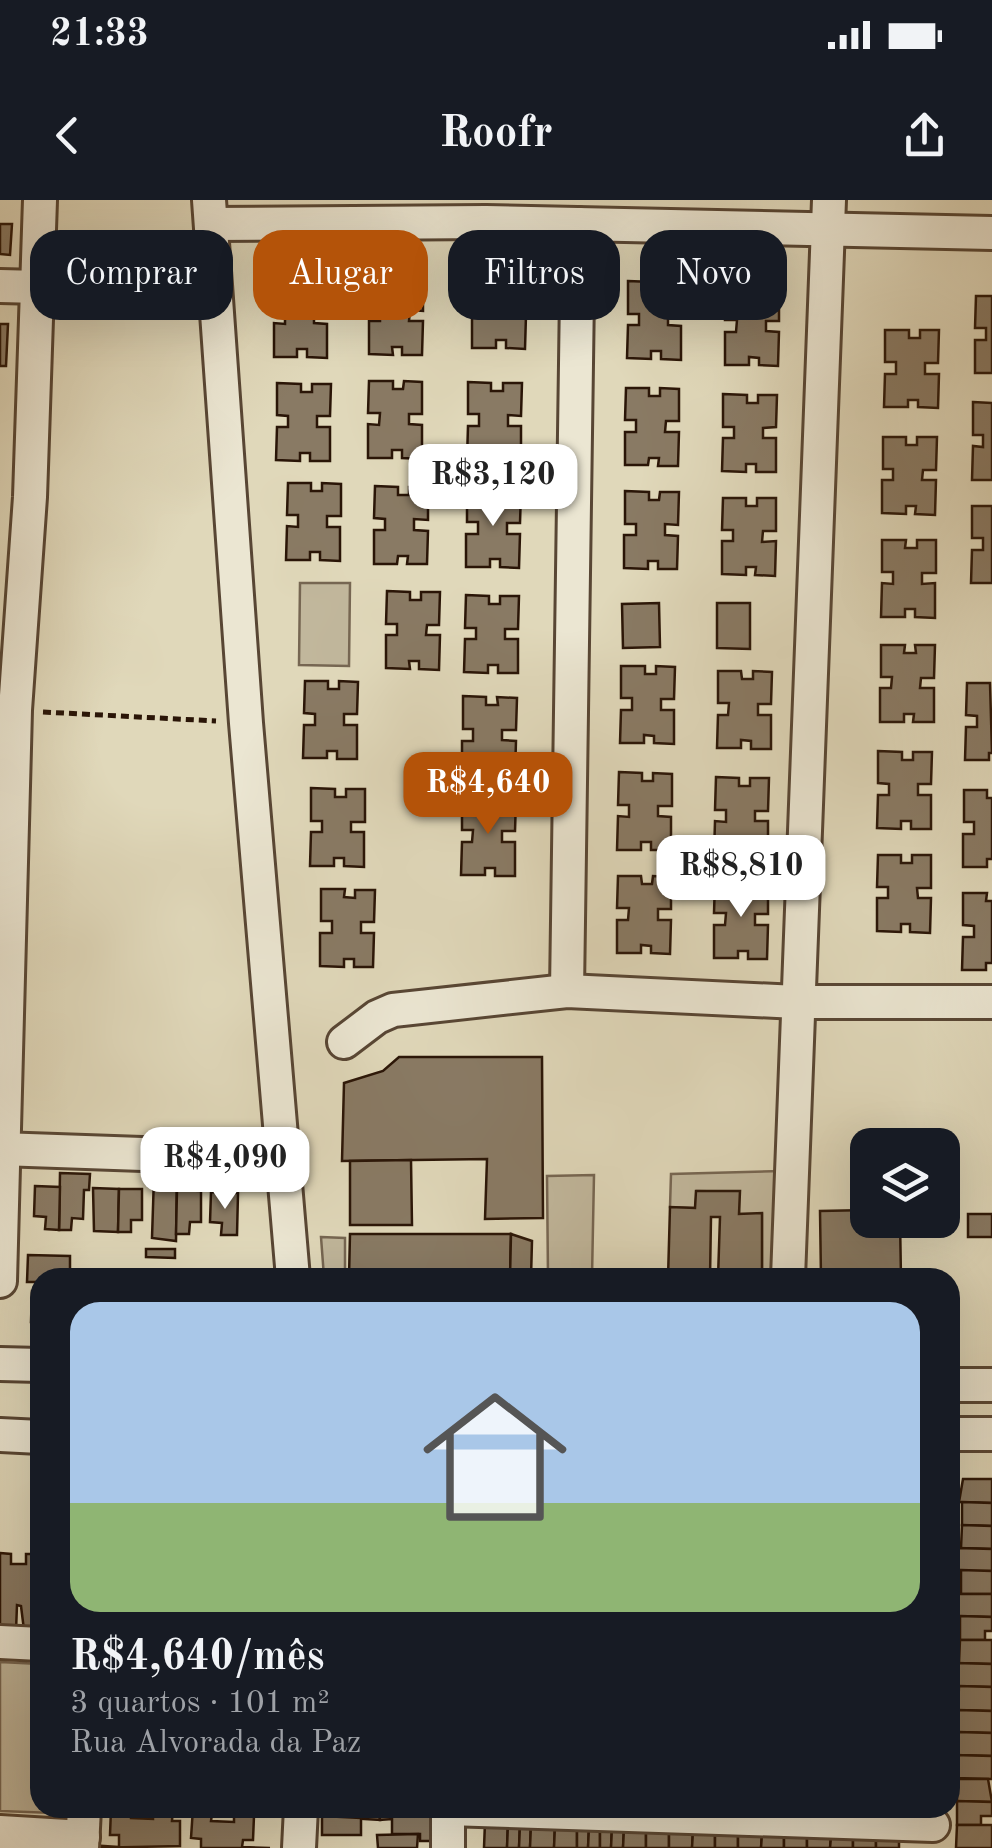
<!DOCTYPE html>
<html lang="pt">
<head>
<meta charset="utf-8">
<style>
	body { margin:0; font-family:"Old Standard TT",serif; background:#242831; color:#f1f3f6; height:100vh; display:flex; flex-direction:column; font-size:38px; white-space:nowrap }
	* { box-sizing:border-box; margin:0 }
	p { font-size:32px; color:#9ea1a6 }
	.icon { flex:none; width:55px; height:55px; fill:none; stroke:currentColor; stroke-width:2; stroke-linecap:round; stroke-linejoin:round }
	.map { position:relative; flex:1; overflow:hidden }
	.panel { position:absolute; left:30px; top:1068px; width:930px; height:550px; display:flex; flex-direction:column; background:#171b24; border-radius:30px; box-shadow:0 10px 40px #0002 }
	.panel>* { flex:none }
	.banner { position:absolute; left:30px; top:30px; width:932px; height:90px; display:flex; gap:20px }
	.buttons { position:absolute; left:850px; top:928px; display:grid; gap:20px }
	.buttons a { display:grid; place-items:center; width:110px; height:110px; border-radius:20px; background:#171b24; box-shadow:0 10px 40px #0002; font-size:50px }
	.price { position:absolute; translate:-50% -85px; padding:0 22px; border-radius:20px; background:#fff; color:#222; font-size:32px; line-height:65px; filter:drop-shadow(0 2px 5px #0008) }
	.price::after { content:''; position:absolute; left:50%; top:60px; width:30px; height:22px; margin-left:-15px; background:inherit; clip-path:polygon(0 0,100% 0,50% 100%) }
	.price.active { background:#b45309; color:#fff }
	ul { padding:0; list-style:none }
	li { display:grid; align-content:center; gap:20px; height:530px; padding:0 40px }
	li+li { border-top:2px solid #363941 }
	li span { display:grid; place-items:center; height:310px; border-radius:30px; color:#555 }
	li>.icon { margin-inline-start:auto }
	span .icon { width:180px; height:180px; fill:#fffc; stroke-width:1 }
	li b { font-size:42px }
	.chip { padding:0 35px; border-radius:30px; background:#171b24; box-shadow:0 10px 40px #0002; font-size:35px; line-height:90px }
	.chip.active { background:#b45309; color:#fff }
	.status { display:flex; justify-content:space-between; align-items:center; height:70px; padding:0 50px; background:#171b24; direction:ltr }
	.status svg { height:28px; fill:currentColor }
	header { display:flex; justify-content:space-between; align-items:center; height:130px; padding:0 40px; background:#171b24; font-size:45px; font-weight:600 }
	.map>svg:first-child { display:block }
	.green { fill:#c1b79c; stroke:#766652; stroke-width:2.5 }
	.building { fill:#897a64; stroke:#2a1507; stroke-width:2.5; fill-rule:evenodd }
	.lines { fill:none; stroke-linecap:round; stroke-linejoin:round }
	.minor-casing { stroke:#584634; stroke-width:38 }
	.path { stroke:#2a1507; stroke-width:5; stroke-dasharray:8 5; stroke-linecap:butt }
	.minor { stroke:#ebe6d2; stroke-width:32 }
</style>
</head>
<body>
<div class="status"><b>21:33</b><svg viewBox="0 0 49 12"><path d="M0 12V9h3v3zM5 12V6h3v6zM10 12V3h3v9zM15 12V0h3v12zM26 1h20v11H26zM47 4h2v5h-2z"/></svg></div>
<header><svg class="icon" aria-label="back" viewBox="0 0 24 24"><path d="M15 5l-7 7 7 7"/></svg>Roofr<svg class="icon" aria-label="share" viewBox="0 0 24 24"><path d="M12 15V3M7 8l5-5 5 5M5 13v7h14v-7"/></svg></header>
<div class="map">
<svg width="992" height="1648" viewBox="0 0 992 1648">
	<rect width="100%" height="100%" fill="#e0d8ba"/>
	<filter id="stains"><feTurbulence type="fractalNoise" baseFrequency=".002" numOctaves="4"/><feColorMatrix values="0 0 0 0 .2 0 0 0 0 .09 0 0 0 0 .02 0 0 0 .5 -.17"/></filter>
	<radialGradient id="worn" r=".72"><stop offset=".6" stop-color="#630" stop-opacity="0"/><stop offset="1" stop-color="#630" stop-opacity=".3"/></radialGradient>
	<g class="green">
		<path d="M300,383H350L349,466L299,465Z"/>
		<path d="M781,971V1077H762V1014H739V992L697,991L695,1008L670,1007L671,974Z"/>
		<path d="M594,975L592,1077H548L547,976Z"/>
		<path d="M321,1037L345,1038V1077H324Z"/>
		<path d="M0,1462L40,1464V1608H61L54,1613L0,1611Z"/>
	</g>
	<g class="building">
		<path d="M0,24H12L10,55L0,54Z"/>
		<path d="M473,71H496V79H507V71H527L526,104H513V114L526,115L525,149L506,148V140H496V148H472V114H483L484,103H473Z"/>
		<path d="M370,77L393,78V86H404V78H423V111L410,110L409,121H423L422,155H402V147H392L393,155L369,154V121H380V110H369Z"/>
		<path d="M275,80H298V88H309V80L328,81V113H314V123L327,124V158L307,157V149H297V157H274V123L285,124V112H274Z"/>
		<path d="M628,81L652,82V90H663V82H682L681,115H668V125L681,126V160L661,159V151H651V159L627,158L628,125H639V114H628Z"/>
		<path d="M726,87L749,88V96H760L761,88H779V121H766V131L779,132L778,166L759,165V158L749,157V165H725V132H736L737,120H725Z"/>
		<path d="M976,96H992V173H975V140H986V128H975Z"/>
		<path d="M0,124H8L6,166H0Z"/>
		<path d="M885,130H909V138H920V130H939L938,163H925V174H939L938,208L918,207V200H908V207H884L885,174H896V162H885Z"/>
		<path d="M369,181H393V189H403L404,181L422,182V214H409V224L422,225V259L402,258V250H392V258H368V224L379,225L380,213H368Z"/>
		<path d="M468,182L491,183V191H503V183H522L521,216L508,215V226H521V260H501V252H491V260L467,259L468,226H479V214H468Z"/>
		<path d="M277,183L301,184V192H312V184H331L330,216H317V227H330V261H310V253H300V261L276,260L277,227H288V216L277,215Z"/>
		<path d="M626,188H649V196H660V188L679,189V221H666L665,232H679L678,266H658L659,258H649L648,265H625V232H636V220H625Z"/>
		<path d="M723,194L747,195V203H758V195H777L776,227L763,228V238H776V272H756V264H746V272L722,271L723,238H734V227H723Z"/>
		<path d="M973,202L992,203V280H972L973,246L983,247V235H973Z"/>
		<path d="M883,237H906V245H917V237H937L936,270H923L922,280H936L935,315L915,314L916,306H906V314L882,313V280H893V269H883Z"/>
		<path d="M288,283H311V291H322V283L341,284V316H327V327H340V361L320,360V352H310V360H286L287,326L298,327V315H287Z"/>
		<path d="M375,286L398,287V295H409V287H428V320L414,319V330L428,331L427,364H407L408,356H398L397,364H374V330H385V319L374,318Z"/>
		<path d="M467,290H491V298H501L502,290L521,291L520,323H507V334H520L519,368L500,367V359H490V367H466V334H478V322H467Z"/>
		<path d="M625,291L649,292V300H659L660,292H679L678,325L665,324V335L678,336L677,369H658V361H648V369L624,368V335H636V324H625Z"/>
		<path d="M723,298H746V306H757V298H776V331H763L762,342L776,341L775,376L755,375L756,367H746V375L722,374V341H733V330H722Z"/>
		<path d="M972,306H992V383H971L972,350H983V338H972Z"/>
		<path d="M882,340H906L905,348H917V340H936V373H922V384L935,383V418L915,417V409H905V417H881L882,383L893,384V372H882Z"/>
		<path d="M387,391L410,392V400H421V392H440L439,425H427L426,435H440L439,470L419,469V461H409L410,469L386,468V435H397V424H386Z"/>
		<path d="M466,395L489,396V404H500V396H519L518,429H505V439H518V473H498V465H488V473L464,472L465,439H476V428H465Z"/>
		<path d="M659,403L660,447L623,448L622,404Z"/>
		<path d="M717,403H750V449L717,448Z"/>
		<path d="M881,445H905L904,453H916L915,445H935L934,478H921L920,488H934V522H913L914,514H904V522H880V488H891L892,477H881Z"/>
		<path d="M621,466H645V474H656V466L675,467L674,499H661V510H674V544L654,543V536L644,535V543H620L621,510H632V498H621Z"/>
		<path d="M718,471H741L742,479H753V471L772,472L771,504H758V515H771V549H751V541L741,540V548H717L718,515H728L729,503H718Z"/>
		<path d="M305,481H328V489H339V481L358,482L357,514H344V525H357V559H337V551H327V558H303L304,525H315V514L304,513Z"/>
		<path d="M967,483H990L992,553H989V560H965L966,527H977V516L966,515Z"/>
		<path d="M463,496L486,497V505H498L497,497L517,498L516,530H502V540L516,541L515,574H495L496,566H486V574H462V541H473V529H463Z"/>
		<path d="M878,551L902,552V560H913V552H932L931,584H918V595H931V629H911V621H901V629L877,628L878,595H889V584L878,583Z"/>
		<path d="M619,572L642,573V581H653V573L672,574V606H658V616L671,617V650H651V642H641V650H617L618,616L629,617V605H618Z"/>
		<path d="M716,577L739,578V586H750V578H769L768,611H755V621H768V655H748V647H738V655H714L715,621L726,622V610H715Z"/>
		<path d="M311,588L335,589V597H346V589H365V622H351V632H364V667L344,666V658H334V666H310L311,632H322V621H311Z"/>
		<path d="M964,590H987V598H992V659H987V667H963V634H974V622H964Z"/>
		<path d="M462,598H486V606H497V599H516L515,631H502V642H515V676H495V668H485V675H461L462,642H472L473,630H462Z"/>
		<path d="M878,655H901V663H912V655H931V688H917L918,698H931L930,733L910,732V724H901V732L877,731V698H888V687H877Z"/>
		<path d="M618,676H641L642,684H652L653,676L671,677V709H658V720H671L670,754L651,753V746L641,745V753H617V720H628L629,708H617Z"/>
		<path d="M715,681H738V689H749V681H768V714H755V725H768L767,759H748V751H738V758H714V725H725L726,713H714Z"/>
		<path d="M321,689H345L344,697L355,698V690H375L374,722H361V733H374L373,767H354V759H344V767L320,766V733H332V721H321Z"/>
		<path d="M963,693H987L986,701H992V763H986V770H962L963,737H974V726L963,725Z"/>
		<path d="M399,857H542L543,1018L485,1019L487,959L342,961L344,883L383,871Z"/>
		<path d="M411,960L412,1025H350V961Z"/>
		<path d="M60,973L90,974L89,990H84L83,1019L72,1018L71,1030H59Z"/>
		<path d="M154,976L177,977L176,1041L152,1038Z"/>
		<path d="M35,986L60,987L59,1030L45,1029L46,1017L34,1016Z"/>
		<path d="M93,988L119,989L118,1032L94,1031Z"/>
		<path d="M119,989H142V1020H131V1032H118Z"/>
		<path d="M177,990L201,991V1022H190L189,1034H176Z"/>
		<path d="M696,991H740L739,1014L762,1013V1078H718L720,1017H711L710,1078H668L670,1007L695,1008Z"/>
		<path d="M211,992L238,993L237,1035H221L222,1023L210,1022Z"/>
		<path d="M868,1010V1020H900L901,1078H821L820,1011Z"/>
		<rect x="968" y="1014" width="24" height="23"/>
		<path d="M350,1034H511L510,1078H349Z"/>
		<path d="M511,1034L532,1041L531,1078H510Z"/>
		<path d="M146,1049H175V1058L146,1057Z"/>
		<path d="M28,1055L70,1056V1078H40V1082H27Z"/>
		<path d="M32,1091H40V1122H31Z"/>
		<path d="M963,1279H992V1303L959,1302Z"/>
		<path d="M962,1302L992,1303V1326L962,1325Z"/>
		<path d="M962,1325L992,1326V1349L961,1348Z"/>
		<path d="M958,1348L992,1349V1371H958Z"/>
		<path d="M0,1353L11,1354V1364H26V1354H40V1437L24,1430L21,1406L17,1405L16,1431H0Z"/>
		<path d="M961,1370L992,1371V1394H961Z"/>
		<path d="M958,1394H992V1417L957,1416Z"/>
		<path d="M960,1416L992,1417V1431H985V1440H960Z"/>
		<path d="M960,1440H992V1464L959,1463Z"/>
		<path d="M956,1463L992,1464V1487L955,1486Z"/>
		<path d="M959,1486L992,1487V1511L958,1510Z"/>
		<path d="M958,1510L992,1511V1533L958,1532Z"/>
		<path d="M958,1532L992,1533V1556L958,1555Z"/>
		<path d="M954,1555L992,1556V1579L954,1578Z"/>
		<path d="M957,1579H988L992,1602L957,1601Z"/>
		<path d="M957,1601L992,1602V1616H981V1625H957Z"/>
		<path d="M94,1608H131V1618L153,1619V1608H173L172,1621H180V1646L89,1648L90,1645L119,1647V1635H110L111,1609Z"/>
		<path d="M193,1608H265V1616H254L253,1640H243L242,1647L270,1648H201V1639L191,1638ZM212,1614L234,1615V1622L211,1621Z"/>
		<path d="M332,1608H379L380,1620L332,1617Z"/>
		<path d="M379,1608H432V1641H420V1634H392V1619L380,1620Z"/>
		<path d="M322,1616L361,1618V1635H322Z"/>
		<path d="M485,1622L508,1623L507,1648H484Z"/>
		<path d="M508,1623L520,1624L519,1648H507Z"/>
		<path d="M520,1624H531L530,1648H519Z"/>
		<path d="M531,1624L555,1625L554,1648H530Z"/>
		<path d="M555,1625L577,1626V1648H554Z"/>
		<path d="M957,1625H992V1648H956Z"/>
		<path d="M577,1626L589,1627L588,1648H577Z"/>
		<path d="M589,1627H600V1648H588Z"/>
		<path d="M600,1627H612L611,1648H600Z"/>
		<path d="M612,1627L624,1628L623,1648H611Z"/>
		<path d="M624,1628L646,1629V1648H623Z"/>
		<path d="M646,1629L669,1630V1648H646Z"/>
		<path d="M669,1630L693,1631L692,1648H669Z"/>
		<path d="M693,1631L715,1632V1648H692Z"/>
		<path d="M715,1632L738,1633V1648H715Z"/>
		<path d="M738,1633L762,1634L761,1648H738Z"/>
		<path d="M418,1634L417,1648H378L377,1635Z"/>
		<path d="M762,1634L784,1635V1648H761Z"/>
		<path d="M784,1635L807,1636V1648H784Z"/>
		<path d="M807,1636L831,1637L830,1648H807Z"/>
		<path d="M831,1637L853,1638V1648H830Z"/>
		<rect x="853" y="1638" width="23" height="10"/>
		<path d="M876,1638L899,1640V1648H876Z"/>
	</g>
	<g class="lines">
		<defs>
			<g id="minor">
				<path d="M209,0L246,523L293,1078"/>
				<path d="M211,24L486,22L992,33"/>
				<path d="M0,86L39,87"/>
				<path d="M567,791L578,24"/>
				<path d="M344,842L377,817L393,810L567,791L797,802H992"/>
				<path d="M0,949L281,959"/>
				<path d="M788,1078L829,0"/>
				<path d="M0,1081L15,510L30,297L40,0"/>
				<path d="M0,1164L40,1165"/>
				<path d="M950,1185H992"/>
				<path d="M950,1234H992"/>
				<path d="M0,1235L40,1237"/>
				<path d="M0,1442L40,1444"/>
				<path d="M448,1609L933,1625"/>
				<path d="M0,1632L83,1637"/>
				<path d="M82,1648L84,1608"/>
				<path d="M299,1648L301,1608"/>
				<path d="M448,1648V1608"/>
			</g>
		</defs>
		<use href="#minor" class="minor-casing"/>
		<path class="path" d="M43,512L216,521"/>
		<use href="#minor" class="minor"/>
	</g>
	<rect width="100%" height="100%" filter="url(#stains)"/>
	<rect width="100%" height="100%" fill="url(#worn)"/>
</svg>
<div class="buttons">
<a><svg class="icon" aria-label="layers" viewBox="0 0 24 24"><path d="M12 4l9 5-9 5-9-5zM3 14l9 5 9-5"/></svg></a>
</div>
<b class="price" style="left:493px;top:329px">R$3,120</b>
<b class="price active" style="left:488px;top:637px">R$4,640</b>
<b class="price" style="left:741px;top:720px">R$8,810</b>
<b class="price" style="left:225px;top:1012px">R$4,090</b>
<div class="banner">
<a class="chip">Comprar</a>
<a class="chip active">Alugar</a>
<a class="chip">Filtros</a>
<a class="chip">Novo</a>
</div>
<section class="panel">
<ul>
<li><span style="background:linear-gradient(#a9c7e8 65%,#8fb573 0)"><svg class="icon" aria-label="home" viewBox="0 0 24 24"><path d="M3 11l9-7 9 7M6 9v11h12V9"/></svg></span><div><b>R$4,640/mês</b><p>3 quartos · 101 m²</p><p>Rua Alvorada da Paz</p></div></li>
</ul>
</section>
</div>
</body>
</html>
